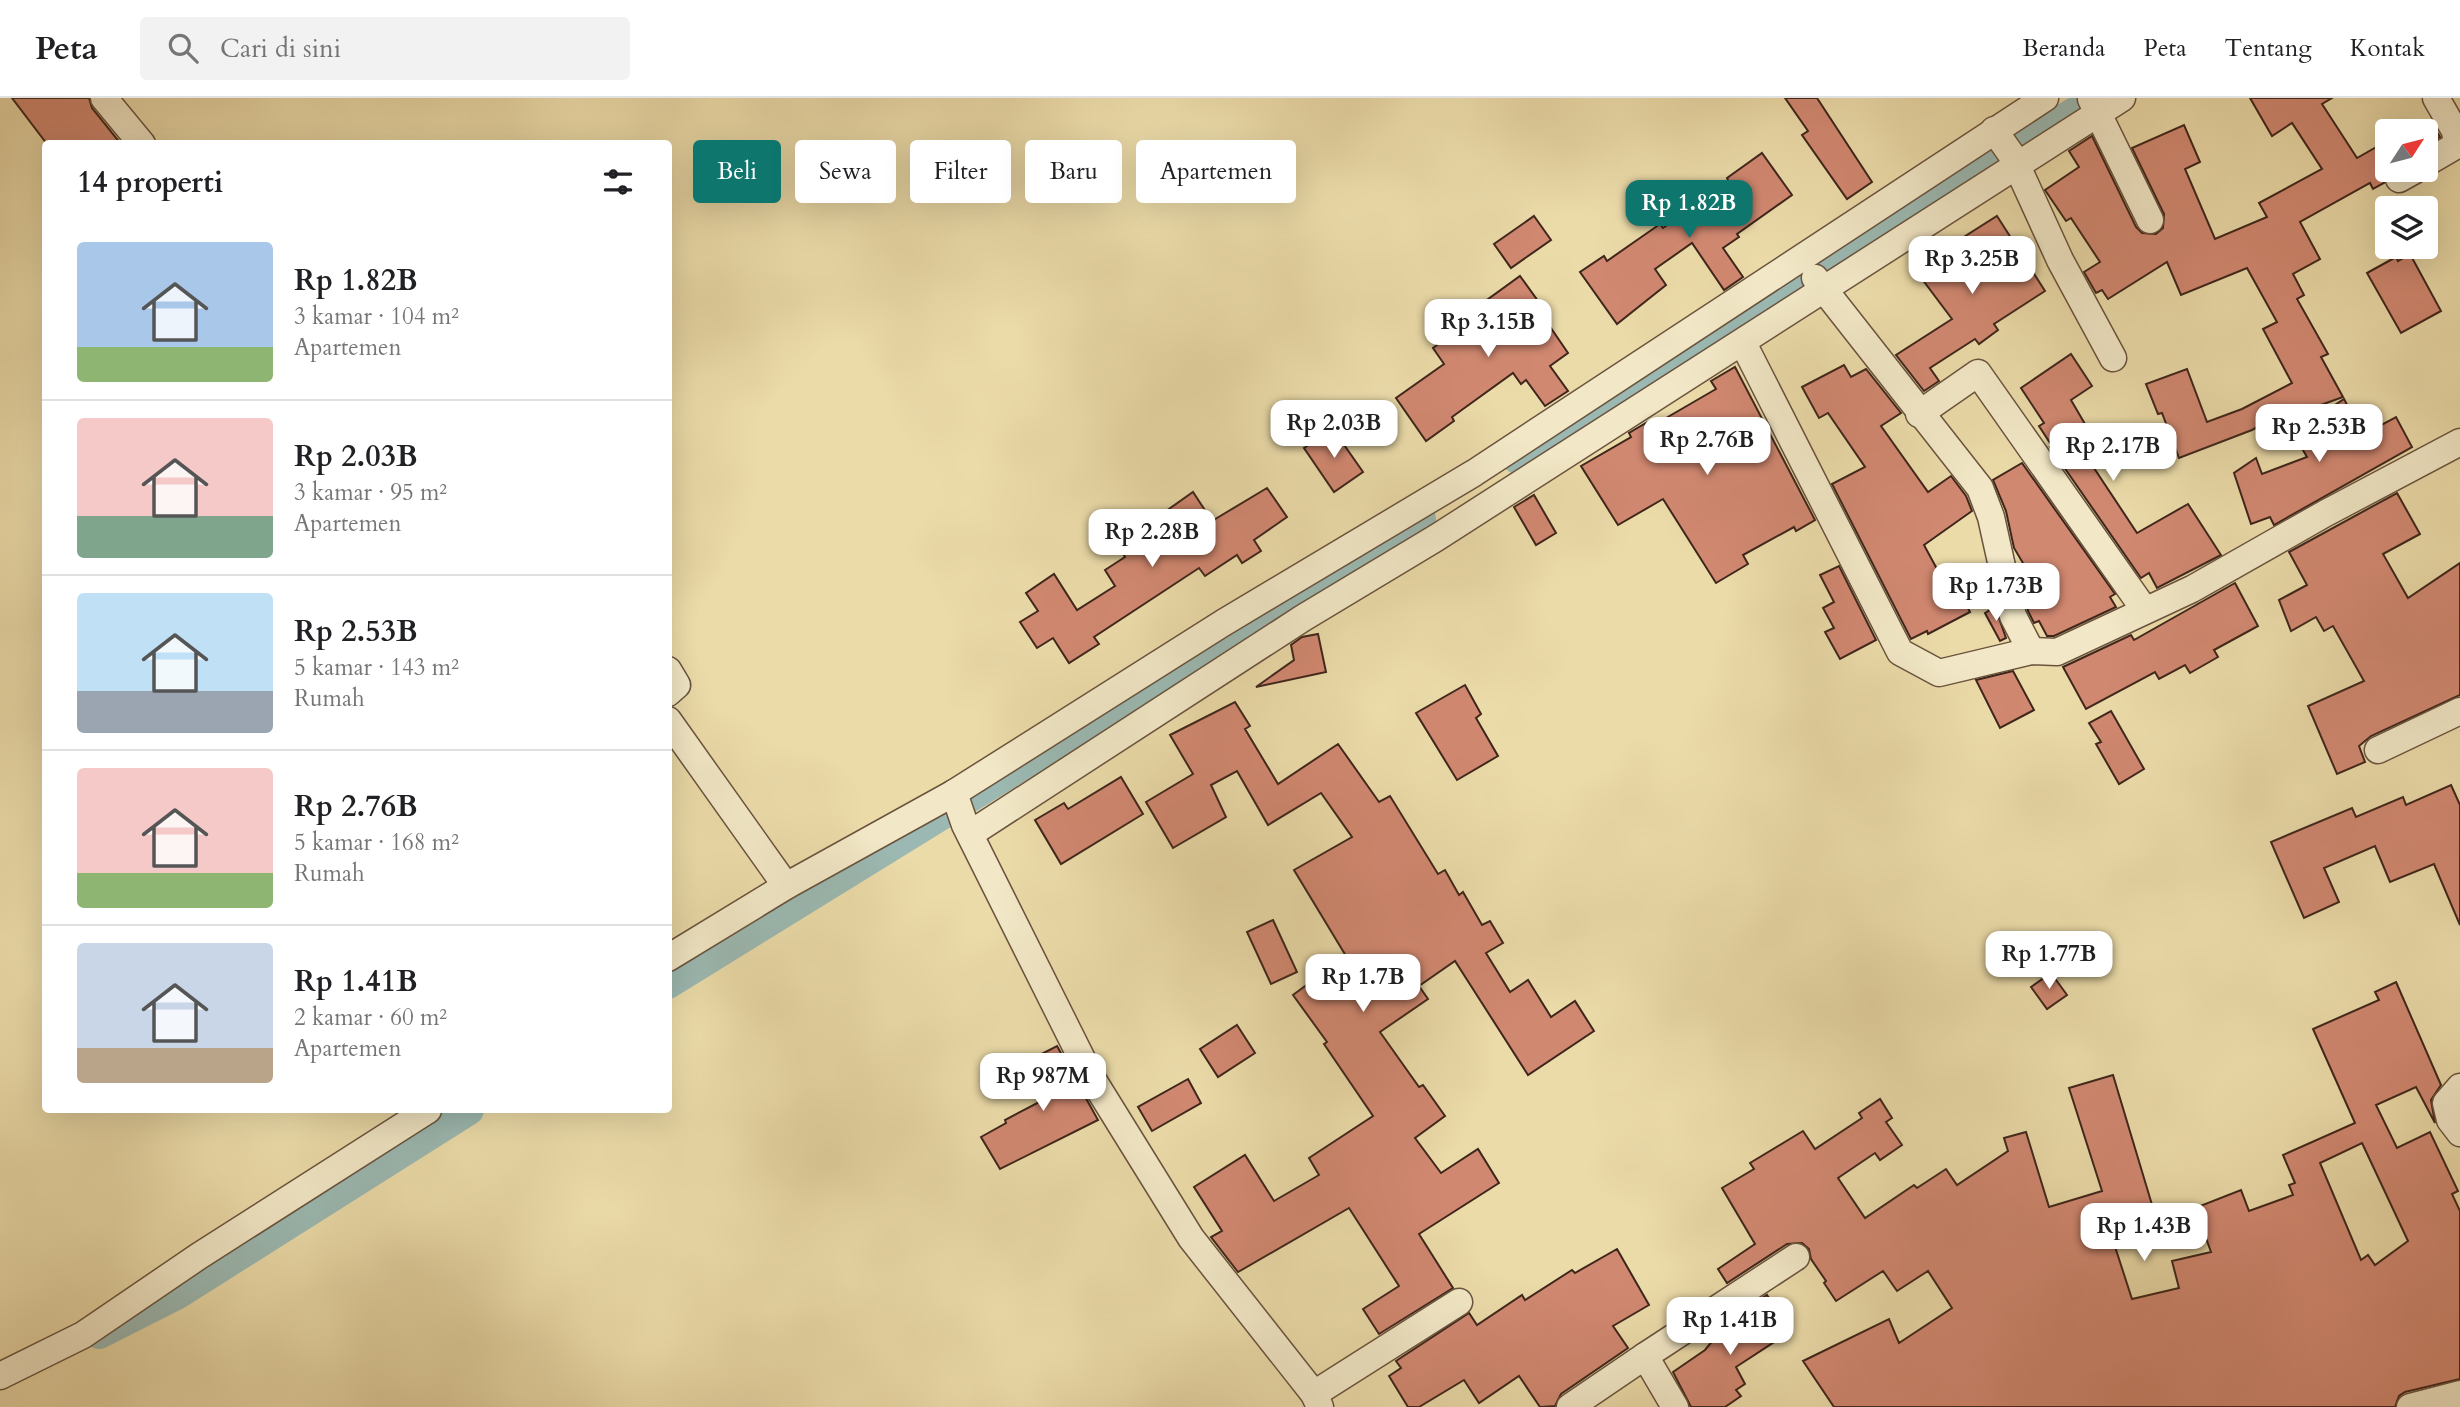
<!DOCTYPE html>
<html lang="id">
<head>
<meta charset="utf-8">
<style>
	body { margin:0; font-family:Cardo,serif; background:#f2f2f2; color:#202124; height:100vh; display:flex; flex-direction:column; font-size:26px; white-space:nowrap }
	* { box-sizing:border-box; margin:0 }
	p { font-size:23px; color:#757577 }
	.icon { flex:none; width:38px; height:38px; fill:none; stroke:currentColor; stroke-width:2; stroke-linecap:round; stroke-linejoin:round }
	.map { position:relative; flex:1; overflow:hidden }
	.side { position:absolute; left:42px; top:42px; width:630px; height:973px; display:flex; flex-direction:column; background:#fff; border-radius:7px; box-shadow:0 7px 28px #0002 }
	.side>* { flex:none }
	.hud { position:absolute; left:693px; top:42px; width:665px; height:63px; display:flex; gap:14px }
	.needle { width:46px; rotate:54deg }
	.fabs { position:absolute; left:2375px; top:21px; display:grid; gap:14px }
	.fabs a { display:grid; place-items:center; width:63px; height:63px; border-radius:7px; background:#fff; box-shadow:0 7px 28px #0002; font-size:35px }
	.price { position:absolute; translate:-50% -60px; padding:0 16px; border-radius:14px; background:#fff; color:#222; font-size:23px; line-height:46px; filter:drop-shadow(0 2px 4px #0008) }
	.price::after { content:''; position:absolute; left:50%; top:42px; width:21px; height:16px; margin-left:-10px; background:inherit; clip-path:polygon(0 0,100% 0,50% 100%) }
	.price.selected { background:#0f766e; color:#fff }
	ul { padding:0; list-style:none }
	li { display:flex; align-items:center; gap:21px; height:175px; padding:0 35px }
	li+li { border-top:2px solid #e0e0e0 }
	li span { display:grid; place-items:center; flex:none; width:196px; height:140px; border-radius:7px; color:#555 }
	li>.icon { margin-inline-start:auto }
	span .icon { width:84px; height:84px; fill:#fffc; stroke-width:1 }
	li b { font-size:30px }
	h2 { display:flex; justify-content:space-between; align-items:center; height:84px; padding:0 35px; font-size:30px }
	.chip { padding:0 24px; border-radius:7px; background:#fff; box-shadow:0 7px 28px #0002; font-size:24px; line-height:63px }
	.chip.selected { background:#0f766e; color:#fff }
	header { display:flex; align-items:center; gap:42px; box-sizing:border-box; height:98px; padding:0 35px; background:#fff; border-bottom:2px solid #e0e0e0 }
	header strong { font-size:33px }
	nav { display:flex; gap:38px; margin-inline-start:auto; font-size:24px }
	.search { width:490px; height:63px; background:#f2f2f2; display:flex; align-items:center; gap:18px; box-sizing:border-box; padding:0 24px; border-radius:7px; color:#757577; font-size:26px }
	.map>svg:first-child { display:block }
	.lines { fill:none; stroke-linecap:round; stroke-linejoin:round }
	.canal { stroke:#9bb9b2; stroke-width:30 }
	.building { fill:#d18871; stroke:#3f261b; stroke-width:2; fill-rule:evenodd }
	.street-casing { stroke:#6a533e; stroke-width:29 }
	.street { stroke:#f2e8c7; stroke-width:26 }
</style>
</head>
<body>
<header>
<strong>Peta</strong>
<div class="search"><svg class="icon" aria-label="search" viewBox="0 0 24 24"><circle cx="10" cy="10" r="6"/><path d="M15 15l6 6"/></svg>Cari di sini</div>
<nav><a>Beranda</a><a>Peta</a><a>Tentang</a><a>Kontak</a></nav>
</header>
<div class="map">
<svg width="2460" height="1309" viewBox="0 0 2460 1309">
	<rect width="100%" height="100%" fill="#ebdba9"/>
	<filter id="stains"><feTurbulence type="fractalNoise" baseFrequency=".00286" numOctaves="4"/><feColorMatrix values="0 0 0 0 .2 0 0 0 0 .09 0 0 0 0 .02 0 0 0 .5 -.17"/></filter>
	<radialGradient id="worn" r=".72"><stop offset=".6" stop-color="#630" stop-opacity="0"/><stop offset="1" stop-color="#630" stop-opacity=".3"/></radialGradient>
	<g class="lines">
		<g class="canal">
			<path d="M1517,361L1813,171L2098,0"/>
			<path d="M668,886L1421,421"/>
			<path d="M99,1236L178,1196L469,1012"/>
		</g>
	</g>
	<g class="building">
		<path d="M12,0H89L92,10L121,46H47Z"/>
		<path d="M1785,0H1817L1872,84L1847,101L1802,37L1808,33Z"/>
		<path d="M2250,0H2332L2322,6L2357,60L2387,43L2384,85L2373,91L2370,85L2300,124L2320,161L2293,176L2304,197L2297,201L2328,256L2321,259L2343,299L2285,320L2282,316L2252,332L2179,360L2162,315L2158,316L2146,286L2187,271L2207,324L2242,311L2292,285L2263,231L2277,224L2247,170L2181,197L2167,164L2108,201L2102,192L2096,195L2084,174L2100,164L2071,120L2066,123L2045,92L2079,69L2069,53L2092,38L2136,129L2142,135L2156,136L2163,130L2164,116L2132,50L2184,27L2200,64L2185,71L2215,141L2267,119L2259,105L2322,71L2292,25L2272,38Z"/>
		<path d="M2431,24L2440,39L2426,47V33H2414Z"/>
		<path d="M1762,55L1792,97L1737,136L1739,139L1723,150L1743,179L1724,192L1692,145L1655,171L1666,187L1617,226L1580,174L1604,158L1607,163L1660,126L1663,130L1729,84L1727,80Z"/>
		<path d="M1534,118L1551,142L1511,170L1494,146Z"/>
		<path d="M1997,118L2045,193L1994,226L1998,232L1979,246L1975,241L1930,270L1939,283L1924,293L1896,257L1952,221L1919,177L1951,154L1948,149Z"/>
		<path d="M2410,156L2441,213L2401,235L2367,175L2396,159L2398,163Z"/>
		<path d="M1520,178L1546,214L1542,217L1568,255L1550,268L1568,293L1545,308L1526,282L1521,286L1513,275L1452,319L1454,323L1426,343L1396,300L1444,266L1433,250L1473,220L1469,215Z"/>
		<path d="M2071,256L2092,288L2071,302L2106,362L2094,370L2137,435L2188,406L2221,457L2157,490L2149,475L2141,480L2050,349L2052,348L2039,328L2044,325L2021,290Z"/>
		<path d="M1844,267L1851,279L1866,271L1901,315L1881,328L1928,394L1951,378L1966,398L1972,413L1924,447L1944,484L1953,479L1970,514L1928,536L1927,533L1911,541L1832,386L1865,369L1828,315L1819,320L1802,289Z"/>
		<path d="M1735,269L1815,422L1796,433L1794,429L1743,457L1748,466L1716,485L1663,401L1618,427L1581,368L1631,339L1629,335L1651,322L1654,327L1716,291L1711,283Z"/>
		<path d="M2344,301L2363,337L2396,319L2412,349L2274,427L2270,419L2251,426L2234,375L2256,360L2262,376L2307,359L2293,335Z"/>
		<path d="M1333,331L1363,374L1334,394L1304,350Z"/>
		<path d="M2022,365L2115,496L2110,499L2116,509L2054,538H2047L2039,523L2034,525L2028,513L2024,493L2036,487L2014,450L2006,413L1993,382Z"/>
		<path d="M1267,390L1287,419L1254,442L1261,453L1242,465L1237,457L1205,478L1199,470L1094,539L1099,546L1069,565L1053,540L1037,550L1020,524L1038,513L1026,495L1054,476L1077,512L1115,488L1105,472L1125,459L1118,447L1193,394L1212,423Z"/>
		<path d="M2397,395L2420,436L2383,456L2408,500L2460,465V597L2371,638L2359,648L2365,664L2337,676L2308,608L2364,583L2333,528L2324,533L2316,519L2291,533L2279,502L2307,487L2289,454Z"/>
		<path d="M1534,397L1556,435L1536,447L1514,409Z"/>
		<path d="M1839,468L1876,542L1840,561L1825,534L1834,530L1823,510L1834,504L1820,477Z"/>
		<path d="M2235,485L2258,528L2214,552L2218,559L2190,575L2185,567L2159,581L2155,574L2086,611L2063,569L2131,537L2134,542Z"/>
		<path d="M1995,509L2006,540L2000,543L1985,515Z"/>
		<path d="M1318,536L1326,574L1256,589L1294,562L1291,547L1302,539Z"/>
		<path d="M2013,573L2034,612L2000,630L1976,582Z"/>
		<path d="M1465,587L1481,616L1476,620L1498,658L1457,682L1416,615Z"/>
		<path d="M1235,604L1250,628L1245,631L1278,686L1338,646L1379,704L1390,698L1438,776L1445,772L1459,797L1463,794L1482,827L1490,823L1503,845L1486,855L1510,894L1528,882L1551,919L1575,903L1594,933L1528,977L1455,863L1419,888L1428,901L1380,934L1419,989L1423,987L1445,1018L1415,1040L1441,1075L1478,1051L1499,1085L1419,1136L1453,1190L1379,1236L1363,1211L1399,1188L1349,1110L1238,1174L1211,1139L1222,1133L1194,1089L1245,1057L1274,1103L1319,1077L1309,1060L1373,1018L1324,946L1327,944L1293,897L1346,858L1294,772L1352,739L1321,695L1268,727L1237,673L1211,687L1226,719L1173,750L1146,704L1193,676L1170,637Z"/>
		<path d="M2111,613L2144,671L2119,686L2096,646L2101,644L2089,625Z"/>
		<path d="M1121,679L1143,716L1061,766L1035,722L1064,705L1068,711Z"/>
		<path d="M2451,687L2460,707V827L2434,766L2390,784L2375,748L2324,770L2339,804L2304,820L2271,744L2352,710L2356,719L2403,699L2406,707Z"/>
		<path d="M1273,822L1297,874L1271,886L1247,834Z"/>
		<path d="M2051,875L2067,897L2047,911L2031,889Z"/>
		<path d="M2396,884L2441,987L2431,1002L2435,1025L2416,989L2376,1007L2397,1050L2430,1034L2458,1093L2452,1096L2460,1113V1281L2405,1294L2399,1298L2395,1309H1834L1803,1263L1889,1221L1899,1245L1952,1210L1928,1173L1897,1193L1883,1173L1836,1203L1824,1185L1826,1183L1811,1161L1809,1151L1802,1145L1787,1146L1727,1185L1718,1171L1755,1146L1722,1090L1754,1071L1750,1065L1803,1033L1815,1051L1862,1020L1859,1015L1880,1001L1892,1020L1886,1024L1902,1047L1880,1062L1875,1055L1838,1080L1865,1120L1914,1087L1917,1090L1946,1071L1957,1087L2008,1053L2004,1040L2026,1034L2049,1109L2102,1093L2069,990L2113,977L2153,1110L2107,1124L2132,1201L2179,1190L2172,1163L2211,1154L2195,1110L2241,1092L2249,1113L2293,1097L2289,1087L2295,1085L2283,1057L2355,1025L2313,931L2379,902L2375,894ZM2362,1045L2408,1143L2375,1167L2368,1157L2361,1162L2320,1065Z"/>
		<path d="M1237,927L1255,955L1218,979L1200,951Z"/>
		<path d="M1057,948L1098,1022L1000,1071L981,1039L1006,1025L1005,1022L1047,1000L1028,963Z"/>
		<path d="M1188,981L1201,1005L1152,1033L1138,1009Z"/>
		<path d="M1617,1151L1649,1207L1613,1228L1628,1250L1561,1296L1555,1308L1540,1309L1519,1278L1479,1305L1464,1282L1419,1309H1408L1389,1278L1401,1270L1396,1263L1469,1215L1477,1227L1522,1197L1525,1202L1572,1172L1575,1175Z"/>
		<path d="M1767,1197L1791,1233L1736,1269L1745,1286L1736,1292L1741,1298L1725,1309H1691L1673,1274L1705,1252L1714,1241L1744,1219L1741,1214Z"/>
	</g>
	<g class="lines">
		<defs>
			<g id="street">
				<path d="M104,0L142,46"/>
				<path d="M2091,1L2150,122"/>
				<path d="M1994,32L2013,59L2060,162L2113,260"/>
				<path d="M2426,65L2457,47L2455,33L2436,0"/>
				<path d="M2399,81L2415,72"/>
				<path d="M1815,180L1980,390L1991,419L2013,518L2031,553"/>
				<path d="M1743,245L1900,554L1939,575L2031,553L2057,554L2192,491L2326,415L2460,344"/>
				<path d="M1919,316L1978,275L2144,511"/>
				<path d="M668,572L677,587L668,595"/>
				<path d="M668,622L786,788"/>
				<path d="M2378,652L2460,613"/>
				<path d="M954,695L965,727L1090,977L1191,1140L1314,1296L1320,1309"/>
				<path d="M970,736L1303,520L1436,440L2122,0"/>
				<path d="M668,860L786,788L954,695L1223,525L1474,375L2045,0"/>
				<path d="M2460,989L2446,1005L2450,1022L2460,1035"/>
				<path d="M1645,1258L1796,1159"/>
				<path d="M0,1278L83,1237L199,1158L428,1012"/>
				<path d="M1314,1296L1459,1204"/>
				<path d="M1570,1309L1645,1258L1675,1309"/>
				<path d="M2410,1309L2460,1296"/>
			</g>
		</defs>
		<use href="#street" class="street-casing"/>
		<use href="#street" class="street"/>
	</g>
	<rect width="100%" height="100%" filter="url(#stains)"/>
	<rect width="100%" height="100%" fill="url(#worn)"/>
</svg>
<div class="fabs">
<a><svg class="needle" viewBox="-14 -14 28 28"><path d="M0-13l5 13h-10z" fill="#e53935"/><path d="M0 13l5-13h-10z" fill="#757577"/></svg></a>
<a><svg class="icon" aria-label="layers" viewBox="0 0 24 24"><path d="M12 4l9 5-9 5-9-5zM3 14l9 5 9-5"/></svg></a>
</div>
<b class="price selected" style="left:1689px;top:142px">Rp 1.82B</b>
<b class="price" style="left:1972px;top:198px">Rp 3.25B</b>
<b class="price" style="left:1488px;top:261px">Rp 3.15B</b>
<b class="price" style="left:1334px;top:362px">Rp 2.03B</b>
<b class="price" style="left:2319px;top:366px">Rp 2.53B</b>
<b class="price" style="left:1707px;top:379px">Rp 2.76B</b>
<b class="price" style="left:2113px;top:385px">Rp 2.17B</b>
<b class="price" style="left:1152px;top:471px">Rp 2.28B</b>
<b class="price" style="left:1996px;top:525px">Rp 1.73B</b>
<b class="price" style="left:2049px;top:893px">Rp 1.77B</b>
<b class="price" style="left:1363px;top:916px">Rp 1.7B</b>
<b class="price" style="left:1043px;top:1015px">Rp 987M</b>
<b class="price" style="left:2144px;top:1165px">Rp 1.43B</b>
<b class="price" style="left:1730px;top:1259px">Rp 1.41B</b>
<div class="hud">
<a class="chip selected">Beli</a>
<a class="chip">Sewa</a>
<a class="chip">Filter</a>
<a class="chip">Baru</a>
<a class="chip">Apartemen</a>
</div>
<section class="side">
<h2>14 properti<svg class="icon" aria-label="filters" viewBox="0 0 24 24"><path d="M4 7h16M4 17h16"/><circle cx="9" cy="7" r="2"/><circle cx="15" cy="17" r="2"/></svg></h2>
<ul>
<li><span style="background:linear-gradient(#a9c7e8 75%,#8fb573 0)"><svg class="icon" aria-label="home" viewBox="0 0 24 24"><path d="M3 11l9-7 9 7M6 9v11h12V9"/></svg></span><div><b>Rp 1.82B</b><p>3 kamar · 104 m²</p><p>Apartemen</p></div></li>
<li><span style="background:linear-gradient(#f6c9c9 70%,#7fa58c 0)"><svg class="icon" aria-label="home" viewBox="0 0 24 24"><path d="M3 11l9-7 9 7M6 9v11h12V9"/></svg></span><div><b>Rp 2.03B</b><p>3 kamar · 95 m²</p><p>Apartemen</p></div></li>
<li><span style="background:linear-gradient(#bfe0f5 70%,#9aa5b1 0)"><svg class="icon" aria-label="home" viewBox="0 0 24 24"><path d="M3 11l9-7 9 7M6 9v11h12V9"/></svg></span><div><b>Rp 2.53B</b><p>5 kamar · 143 m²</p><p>Rumah</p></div></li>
<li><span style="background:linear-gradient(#f6c9c9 75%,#8fb573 0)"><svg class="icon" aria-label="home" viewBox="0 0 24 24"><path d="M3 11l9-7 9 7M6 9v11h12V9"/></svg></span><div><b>Rp 2.76B</b><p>5 kamar · 168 m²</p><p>Rumah</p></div></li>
<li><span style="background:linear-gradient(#c9d6e8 75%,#b9a48a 0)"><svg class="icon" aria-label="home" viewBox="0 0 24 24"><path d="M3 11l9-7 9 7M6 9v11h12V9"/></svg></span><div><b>Rp 1.41B</b><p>2 kamar · 60 m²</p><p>Apartemen</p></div></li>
</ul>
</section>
</div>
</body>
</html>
